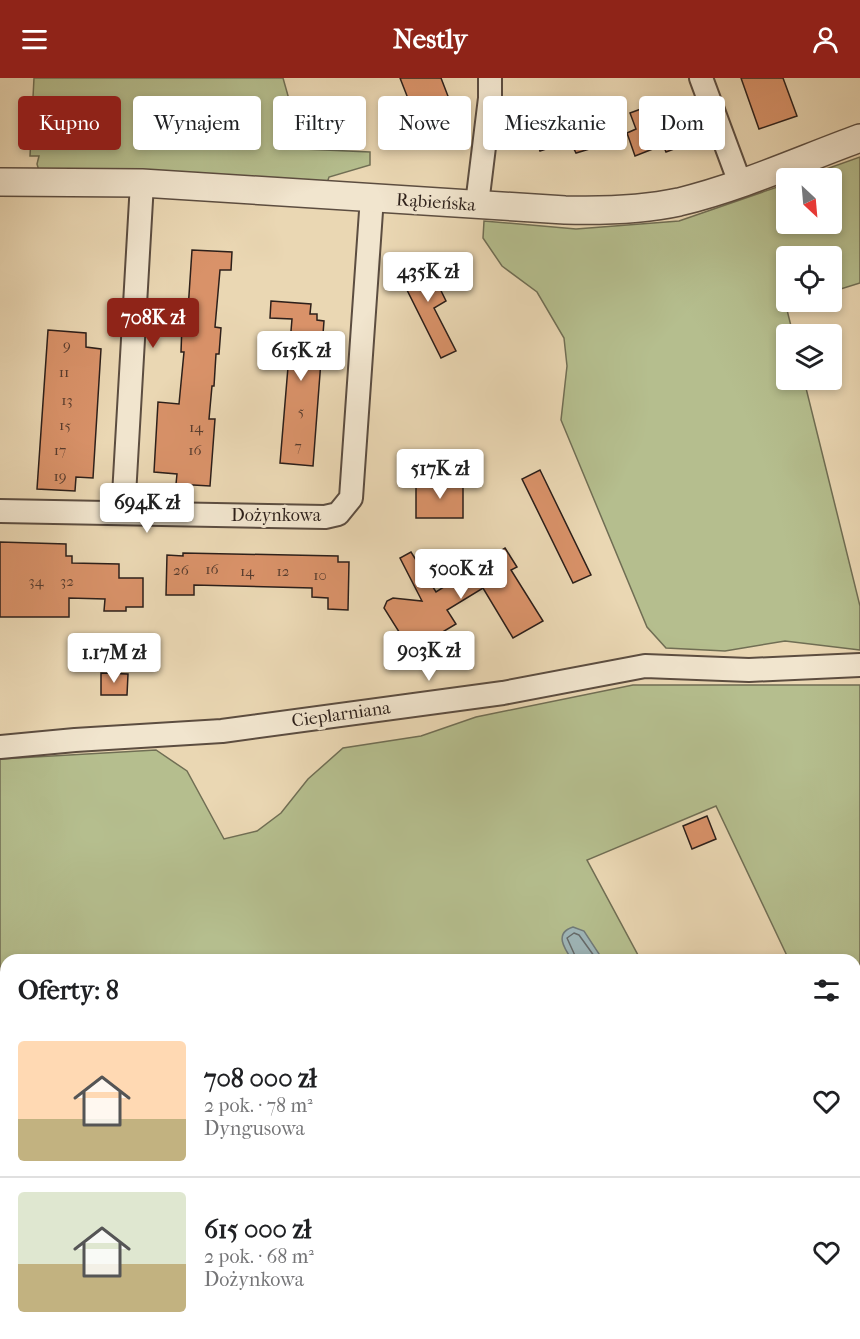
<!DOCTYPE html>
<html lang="pl">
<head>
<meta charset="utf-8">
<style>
	body { margin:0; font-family:"IM FELL French Canon",serif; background:#f2f2f2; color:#202124; height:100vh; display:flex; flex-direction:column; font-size:22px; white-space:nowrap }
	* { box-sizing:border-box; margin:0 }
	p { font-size:20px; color:#757577 }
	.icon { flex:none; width:33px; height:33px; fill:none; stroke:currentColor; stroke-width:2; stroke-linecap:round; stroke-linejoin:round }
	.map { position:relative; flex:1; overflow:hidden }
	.details { position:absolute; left:0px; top:876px; width:861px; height:386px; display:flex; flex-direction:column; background:#fff; border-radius:18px 18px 0 0; box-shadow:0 3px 9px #0003 }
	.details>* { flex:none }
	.top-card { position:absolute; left:18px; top:18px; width:825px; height:54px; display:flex; gap:12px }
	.needle { width:39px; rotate:154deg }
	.buttons { position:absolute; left:776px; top:90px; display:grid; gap:12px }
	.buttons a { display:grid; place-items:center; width:66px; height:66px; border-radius:6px; background:#fff; box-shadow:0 3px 9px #0003; font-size:30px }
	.price { position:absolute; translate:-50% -51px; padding:0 14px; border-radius:6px; background:#fff; color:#222; font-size:20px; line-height:39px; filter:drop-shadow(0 2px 3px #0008) }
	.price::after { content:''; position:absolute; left:50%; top:36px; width:18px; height:14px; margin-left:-9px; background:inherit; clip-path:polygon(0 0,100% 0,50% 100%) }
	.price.active { background:#8f2418; color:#fff }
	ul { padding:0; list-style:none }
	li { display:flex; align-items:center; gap:18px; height:150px; padding:0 18px }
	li+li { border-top:2px solid #e0e0e0 }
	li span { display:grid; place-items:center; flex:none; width:168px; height:120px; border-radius:6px; color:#555 }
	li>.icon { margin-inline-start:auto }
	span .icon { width:72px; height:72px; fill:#fffc; stroke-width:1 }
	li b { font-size:26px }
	h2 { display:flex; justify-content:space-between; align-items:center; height:72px; padding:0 18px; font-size:26px }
	.pill { padding:0 21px; border-radius:6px; background:#fff; box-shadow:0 3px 9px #0003; font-size:21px; line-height:54px }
	.pill.active { background:#8f2418; color:#fff }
	header { display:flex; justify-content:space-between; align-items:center; height:78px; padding:0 18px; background:#8f2418; color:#fff; font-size:27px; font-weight:700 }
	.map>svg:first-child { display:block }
	.green { fill:#b5be8e; stroke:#706e54; stroke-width:1.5 }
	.water { fill:#9eb6b9; stroke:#707a79; stroke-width:1.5 }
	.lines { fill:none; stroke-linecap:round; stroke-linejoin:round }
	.shore { stroke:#656a6a; stroke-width:1.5 }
	.building { fill:#d99269; stroke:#2c1f1a; stroke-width:1.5 }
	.minor-casing { stroke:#5c4d40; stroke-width:26 }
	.tertiary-casing { stroke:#5c4d40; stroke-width:30 }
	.minor { stroke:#f1e5ce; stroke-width:22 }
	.tertiary { stroke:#f1e5ce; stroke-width:27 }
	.labels { text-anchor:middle; stroke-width:6; stroke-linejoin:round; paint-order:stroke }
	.number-label { font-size:15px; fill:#573c2e }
	.street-label { font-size:18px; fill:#2c1f1a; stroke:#f1e5ce }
</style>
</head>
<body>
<header><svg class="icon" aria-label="menu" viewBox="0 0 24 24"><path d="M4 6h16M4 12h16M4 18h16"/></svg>Nestly<svg class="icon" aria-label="person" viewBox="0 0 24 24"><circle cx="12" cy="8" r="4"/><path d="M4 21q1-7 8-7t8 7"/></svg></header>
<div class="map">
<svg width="860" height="1261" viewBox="0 0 860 1261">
	<rect width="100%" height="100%" fill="#ead7b3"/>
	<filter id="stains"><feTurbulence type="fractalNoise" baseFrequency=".00333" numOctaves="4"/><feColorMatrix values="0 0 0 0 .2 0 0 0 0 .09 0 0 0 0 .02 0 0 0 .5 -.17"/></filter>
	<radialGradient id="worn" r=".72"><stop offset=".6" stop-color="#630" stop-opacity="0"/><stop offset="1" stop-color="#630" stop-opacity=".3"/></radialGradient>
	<g class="green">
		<path d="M34,0H283L303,71L370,74V87L329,99L326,108L39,93L37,86L39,78H30Z"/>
		<path d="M860,79V205L831,214V178H786V224H799L786,228L793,256H786V302H804L860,528V572L785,563L725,573L666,570L647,549L561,342L567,288L564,260L537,214L502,188L483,160L484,143L576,151L679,143L786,106V146H831V100H801Z"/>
		<path d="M633,607H860V907L855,909V882H789L716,728L587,782L639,879L632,882H6V1256H260L261,1261H0V681L156,672L187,693L224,761L257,753L281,735L308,701L343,670L421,658L476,639Z"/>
		<path d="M855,1081L860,1092V1261H619L616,1256H855Z"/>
		<path d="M261,1256H615L618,1261H262Z"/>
	</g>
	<path class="water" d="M573,849L584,853L603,882H572C564,870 554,855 573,849Z"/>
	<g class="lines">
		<path class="shore" d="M577,882L567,860L574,855L579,857L597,882"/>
	</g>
	<g class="building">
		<path d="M400,0H441L461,52L416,69L400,27L409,23Z"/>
		<path d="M741,0H783L797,38L759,51Z"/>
		<path d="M582,23L588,25L606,66L576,75L570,63L540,73L532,52L538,51L536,45L540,44L536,33L557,26L558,29Z"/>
		<path d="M649,28L652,36L672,29L679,47L688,44L695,63L666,74L663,67L635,78L627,55L636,51L630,35Z"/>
		<path d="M192,172L232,174L231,192H220L215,249L221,250L219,276H216L214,308H212L209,341H215L210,408L176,406L177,396L154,394L158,324L179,326L184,274H181L182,247H187Z"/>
		<path d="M425,180L446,223L434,230L456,273L441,280L398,194Z"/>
		<path d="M271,223L311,226L310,236H317V242L324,243L313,388L280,385L292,241L270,240Z"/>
		<path d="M48,252L86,255V269L101,271L93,400L76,399L75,413L37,411Z"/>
		<path d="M540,392L591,497L573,505L522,401Z"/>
		<rect x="416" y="403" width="47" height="37"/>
		<path d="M0,464L66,466V478H72V485L119,486V500H143V529H126V533H104L105,521L69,520V539H0Z"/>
		<path d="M505,470L517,489L511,492L543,543L513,560L483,510L447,532L456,546L411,573L384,530L387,523L393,520L422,523L400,480L411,474L436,514Z"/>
		<path d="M183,475L338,478V484H349L348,532L328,531V520L312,519V510L194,507V517H166L167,477L183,478Z"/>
		<path d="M101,595L128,596L127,617H101Z"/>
		<path d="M707,738L716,761L692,771L683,748Z"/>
	</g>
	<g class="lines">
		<defs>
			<g id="minor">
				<path d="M701,0L740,105"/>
				<path d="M477,126L490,20V0"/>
				<path d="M0,433L325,439L338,436L351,420L372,119"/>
				<path d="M123,435L142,105"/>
				<path d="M0,669L75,662L222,653L503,615L645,588L749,592L860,587"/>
			</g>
			<path id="tertiary" d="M0,104L142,105L565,132C603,133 642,132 679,124C741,109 800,82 860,60"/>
		</defs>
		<use href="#minor" class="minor-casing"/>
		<use href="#tertiary" class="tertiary-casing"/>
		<use href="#minor" class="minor"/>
		<use href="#tertiary" class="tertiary"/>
	</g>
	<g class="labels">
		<g class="number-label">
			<text x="67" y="272">9</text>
			<text x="64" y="299">11</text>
			<text x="67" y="327">13</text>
			<text x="301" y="338">5</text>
			<text x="65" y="352">15</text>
			<text x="196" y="354">14</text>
			<text x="298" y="373">7</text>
			<text x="60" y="377">17</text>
			<text x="195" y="377">16</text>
			<text x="60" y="403">19</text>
			<text x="212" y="496">16</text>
			<text x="181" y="497">26</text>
			<text x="247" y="498">14</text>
			<text x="283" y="498">12</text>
			<text x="320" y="502">10</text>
			<text x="36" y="508">34</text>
			<text x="67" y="508">32</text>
		</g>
		<g class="street-label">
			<text transform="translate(436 124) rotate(4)" y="6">Rąbieńska</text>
			<text x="276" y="443">Dożynkowa</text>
			<text transform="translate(341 636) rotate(-8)" y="6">Cieplarniana</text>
		</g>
	</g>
	<rect width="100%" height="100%" filter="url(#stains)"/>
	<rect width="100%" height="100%" fill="url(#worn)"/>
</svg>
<div class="buttons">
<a><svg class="needle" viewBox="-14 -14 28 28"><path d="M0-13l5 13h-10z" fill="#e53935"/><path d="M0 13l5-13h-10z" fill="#757577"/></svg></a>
<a><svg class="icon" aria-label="locate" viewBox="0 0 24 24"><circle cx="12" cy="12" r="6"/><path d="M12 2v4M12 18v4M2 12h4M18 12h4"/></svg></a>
<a><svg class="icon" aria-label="layers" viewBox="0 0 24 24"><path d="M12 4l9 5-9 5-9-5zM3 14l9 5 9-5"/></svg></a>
</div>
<b class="price" style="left:428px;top:225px">435K zł</b>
<b class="price active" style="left:153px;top:271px">708K zł</b>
<b class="price" style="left:301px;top:304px">615K zł</b>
<b class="price" style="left:440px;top:422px">517K zł</b>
<b class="price" style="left:147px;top:456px">694K zł</b>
<b class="price" style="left:461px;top:522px">500K zł</b>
<b class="price" style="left:429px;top:604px">903K zł</b>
<b class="price" style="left:114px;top:606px">1.17M zł</b>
<div class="top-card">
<a class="pill active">Kupno</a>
<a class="pill">Wynajem</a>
<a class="pill">Filtry</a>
<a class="pill">Nowe</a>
<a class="pill">Mieszkanie</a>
<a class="pill">Dom</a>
</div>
<section class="details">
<h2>Oferty: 8<svg class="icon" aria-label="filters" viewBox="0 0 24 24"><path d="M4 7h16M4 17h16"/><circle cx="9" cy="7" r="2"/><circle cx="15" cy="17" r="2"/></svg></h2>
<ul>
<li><span style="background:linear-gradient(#ffd9b3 65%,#c2b280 0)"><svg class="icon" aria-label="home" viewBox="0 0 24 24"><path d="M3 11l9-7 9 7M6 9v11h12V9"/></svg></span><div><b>708 000 zł</b><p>2 pok. · 78 m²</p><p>Dyngusowa</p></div><svg class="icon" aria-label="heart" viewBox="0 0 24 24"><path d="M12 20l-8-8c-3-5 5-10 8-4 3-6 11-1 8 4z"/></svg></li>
<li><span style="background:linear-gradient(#dfe7d0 60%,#c2b280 0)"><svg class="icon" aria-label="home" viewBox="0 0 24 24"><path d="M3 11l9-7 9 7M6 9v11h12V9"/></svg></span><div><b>615 000 zł</b><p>2 pok. · 68 m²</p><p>Dożynkowa</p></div><svg class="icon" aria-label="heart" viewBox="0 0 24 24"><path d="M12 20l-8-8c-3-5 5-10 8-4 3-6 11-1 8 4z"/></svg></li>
</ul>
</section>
</div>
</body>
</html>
